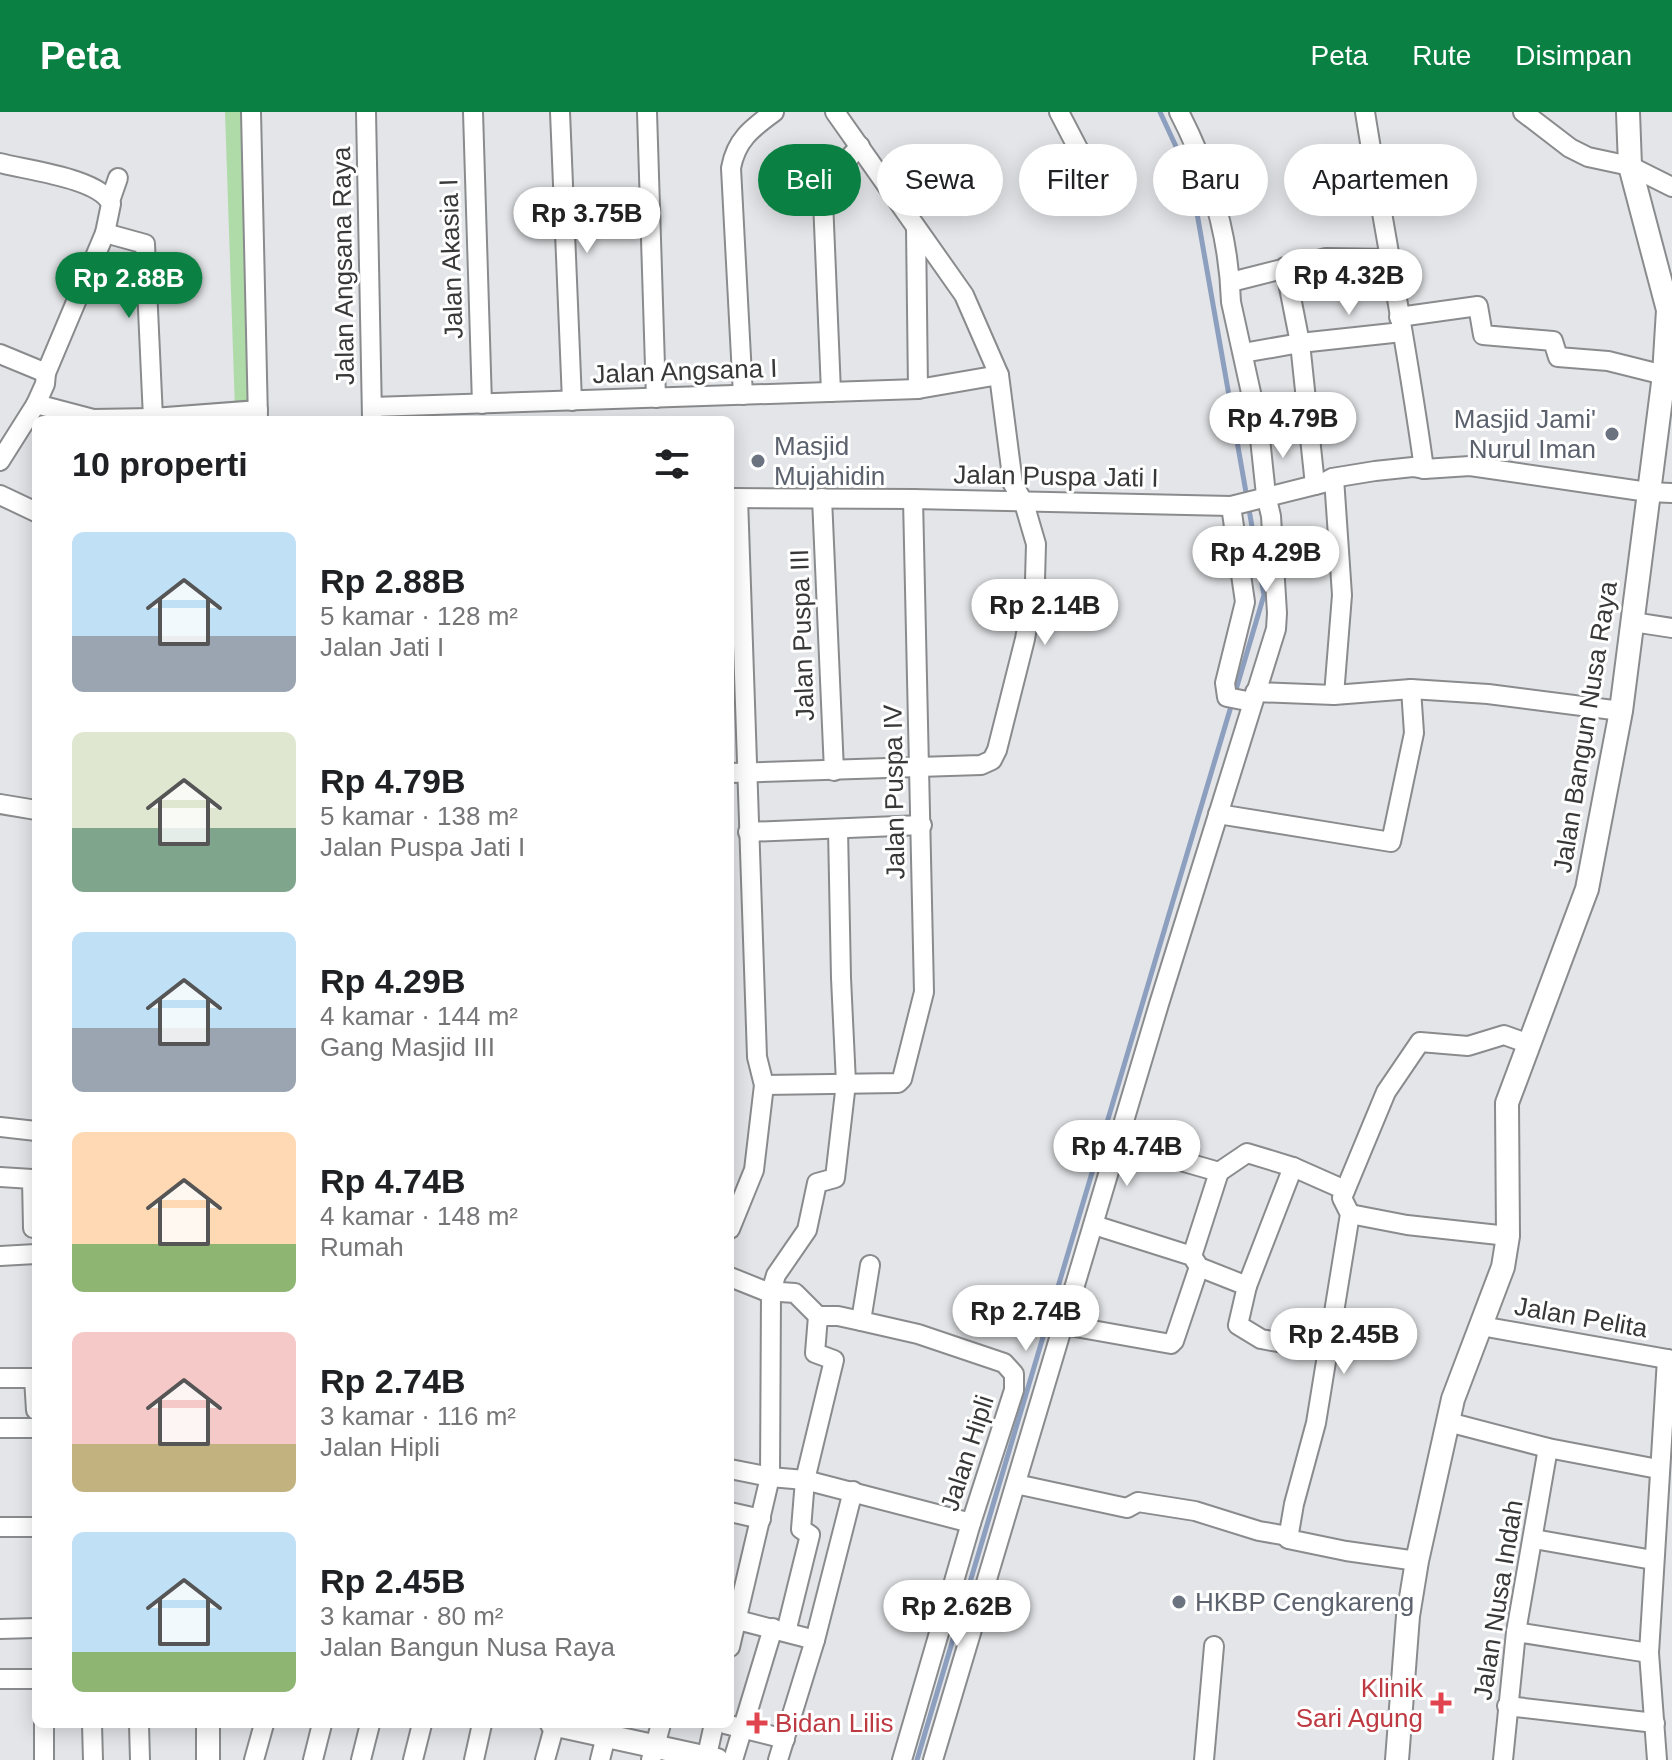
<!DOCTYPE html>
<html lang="id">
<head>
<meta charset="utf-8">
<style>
	body { margin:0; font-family:Helvetica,sans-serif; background:#f2f2f2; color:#202124; height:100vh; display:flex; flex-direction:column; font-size:30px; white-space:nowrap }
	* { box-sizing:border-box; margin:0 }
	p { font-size:26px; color:#757577 }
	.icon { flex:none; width:44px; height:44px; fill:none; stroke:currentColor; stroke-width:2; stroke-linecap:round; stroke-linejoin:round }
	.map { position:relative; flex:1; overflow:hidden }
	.details { position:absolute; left:32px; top:304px; width:702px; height:1312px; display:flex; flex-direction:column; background:#fff; border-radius:12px; box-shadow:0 4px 20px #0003 }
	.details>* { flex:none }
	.hud { position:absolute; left:758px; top:32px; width:760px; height:72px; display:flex; gap:16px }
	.price { position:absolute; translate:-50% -68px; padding:0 18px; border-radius:28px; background:#fff; color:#222; font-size:26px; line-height:52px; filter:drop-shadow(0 2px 4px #0008) }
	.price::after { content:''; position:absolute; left:50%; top:48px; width:24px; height:18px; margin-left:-12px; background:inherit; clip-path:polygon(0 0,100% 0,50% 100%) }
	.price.current { background:#0b8043; color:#fff }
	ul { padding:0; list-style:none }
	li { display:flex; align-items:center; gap:24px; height:200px; padding:0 40px }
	li span { display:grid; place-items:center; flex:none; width:224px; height:160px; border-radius:12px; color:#555 }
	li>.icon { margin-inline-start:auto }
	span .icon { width:96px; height:96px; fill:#fffc; stroke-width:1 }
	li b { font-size:34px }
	h2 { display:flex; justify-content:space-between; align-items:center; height:96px; padding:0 40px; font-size:34px }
	.tag { padding:0 28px; border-radius:36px; background:#fff; box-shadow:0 4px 20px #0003; font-size:28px; line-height:72px }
	.tag.current { background:#0b8043; color:#fff }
	header { display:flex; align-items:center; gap:48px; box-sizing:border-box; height:112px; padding:0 40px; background:#0b8043; color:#fff }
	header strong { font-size:38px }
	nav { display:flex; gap:44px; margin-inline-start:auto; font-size:28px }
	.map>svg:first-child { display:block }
	.green { fill:#aedba8 }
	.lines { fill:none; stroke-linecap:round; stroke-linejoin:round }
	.stream { stroke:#8d9fbf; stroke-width:5 }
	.minor-casing { stroke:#8a8b8d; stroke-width:22 }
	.tertiary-casing { stroke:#8a8b8d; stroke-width:26 }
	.minor { stroke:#fff; stroke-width:18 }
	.tertiary { stroke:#fff; stroke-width:22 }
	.worship-dot { fill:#6b7280; stroke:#fff; stroke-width:3 }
	.health-dot { fill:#e0444e; stroke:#fff; stroke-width:3 }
	.labels { text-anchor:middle; stroke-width:6; stroke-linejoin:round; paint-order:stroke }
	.street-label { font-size:26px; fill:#383839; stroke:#fff }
	.worship-label { font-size:26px; fill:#5b616d; stroke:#fff; text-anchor:start }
	.health-label { font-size:26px; fill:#be3a42; stroke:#fff; text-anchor:end }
</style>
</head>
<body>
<header>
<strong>Peta</strong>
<nav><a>Peta</a><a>Rute</a><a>Disimpan</a></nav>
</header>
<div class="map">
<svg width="1672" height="1648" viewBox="0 0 1672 1648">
	<rect width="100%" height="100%" fill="#e3e5e8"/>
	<path class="green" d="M225,0H249L254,296L235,298Z"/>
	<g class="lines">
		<g class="stream">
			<path d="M1160,0L1191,67L1264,483L1235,581"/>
			<path d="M917,1648L1232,591"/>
		</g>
		<defs>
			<g id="minor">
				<path d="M251,0L258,308"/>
				<path d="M366,0L372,305"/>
				<path d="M473,0L482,292"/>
				<path d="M560,0L572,289"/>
				<path d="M647,0L656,286"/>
				<path d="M1059,0L1084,48"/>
				<path d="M1365,0C1384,119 1408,238 1424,357"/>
				<path d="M1523,0L1570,36L1588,45L1630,54L1672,75"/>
				<path d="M0,51C25,58 100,66 111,92L105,121L145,132L153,306L258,298"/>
				<path d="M110,89L118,66"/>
				<path d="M916,116L918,277"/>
				<path d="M105,121L46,261L45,272L36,292L93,307L153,306"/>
				<path d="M1285,155L1300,231L1315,373"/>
				<path d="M1231,170L1326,146L1389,147"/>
				<path d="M1399,205L1478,194L1483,223L1553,229L1558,245L1608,249L1664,263L1672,259"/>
				<path d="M1243,241L1300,231L1402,220"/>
				<path d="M0,242L46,261"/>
				<path d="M831,280L823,88L825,72L860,34"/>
				<path d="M743,283L731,56C736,28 752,16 774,0"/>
				<path d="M372,295L918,277L999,263"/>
				<path d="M0,349L36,292"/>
				<path d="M0,383L36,400"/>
				<path d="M730,386L913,387L1231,394L1323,371L1332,366L1375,359L1413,355L1424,357L1470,354L1648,380L1672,381"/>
				<path d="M822,386L834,659"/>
				<path d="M1231,394L1245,490L1225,571L1227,585L1252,590"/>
				<path d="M1633,510L1672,516"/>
				<path d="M1255,580L1334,583L1411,577L1488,582L1621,599"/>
				<path d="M1334,583L1342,483L1334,366"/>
				<path d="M730,661L981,653L992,648L997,638L1025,527L1035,468L1036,432L1024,391L1013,372L999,263L964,183L835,0"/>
				<path d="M0,692L36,698"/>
				<path d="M1218,702L1391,730L1414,621L1411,577"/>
				<path d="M748,720L922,713"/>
				<path d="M764,973L898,971L902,967L924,880L913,387"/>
				<path d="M0,1015L36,1019"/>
				<path d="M1118,1031L1219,1060L1247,1041L1293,1055L1345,1078"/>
				<path d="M0,1065L32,1067L33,1116"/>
				<path d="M1350,1102L1407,1113L1508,1124"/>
				<path d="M1094,1113L1192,1144L1199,1155L1247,1174L1238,1213L1261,1227L1327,1239"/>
				<path d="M730,1117L754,1058L764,973L757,945L738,386"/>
				<path d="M0,1144L36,1142"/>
				<path d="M1192,1144L1219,1060"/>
				<path d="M870,1153L861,1209L918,1222L1004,1251L1014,1262V1278L971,1411L902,1648"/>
				<path d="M730,1165L765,1179L795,1181L818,1204"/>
				<path d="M1247,1174L1293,1055"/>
				<path d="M818,1204H838L861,1209"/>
				<path d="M1064,1213L1171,1232L1174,1229L1199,1155"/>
				<path d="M1481,1214L1672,1248"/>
				<path d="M0,1266H36"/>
				<path d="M34,1266L36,1298"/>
				<path d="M1448,1310L1548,1336L1658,1357"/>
				<path d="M0,1316H36"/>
				<path d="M730,1357L770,1365L805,1368L971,1411"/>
				<path d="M1016,1372L1127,1396L1138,1390L1195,1399L1259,1419L1288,1424"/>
				<path d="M730,1400L761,1407"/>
				<path d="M0,1415H36"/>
				<path d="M1534,1427L1653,1448"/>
				<path d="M1417,1449L1346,1439L1288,1427L1294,1392L1316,1311L1343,1145L1350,1102L1342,1086L1386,980L1420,930L1468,934L1504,923L1529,932"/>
				<path d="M730,1506L815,1528"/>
				<path d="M0,1517L36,1516"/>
				<path d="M786,1520L810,1423L801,1417L805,1368L834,1248L815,1241L818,1204"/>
				<path d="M1516,1520L1649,1541"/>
				<path d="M730,1535L770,1365L771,1180L776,1163L807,1118L817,1071L835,1066L846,971L841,866L838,717"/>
				<path d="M0,1567H36"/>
				<path d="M1507,1594L1655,1611"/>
				<path d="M44,1612V1648"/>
				<path d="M92,1612L93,1648"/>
				<path d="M139,1612L140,1648"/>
				<path d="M725,1612L785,1627"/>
				<path d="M254,1648L264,1612"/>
				<path d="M313,1648L322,1612"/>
				<path d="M361,1648L370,1612"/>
				<path d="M413,1648L422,1612"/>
				<path d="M474,1648L482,1612"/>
				<path d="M545,1648L555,1612"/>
				<path d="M600,1648L609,1612"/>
				<path d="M651,1648L661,1612"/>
				<path d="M706,1648L714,1612"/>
				<path d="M733,1648L773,1516"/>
				<path d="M778,1648L815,1528L853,1379"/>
				<path d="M933,1648L1159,892L1276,517L1277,501L1271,404L1266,383L1259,317L1231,190C1229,124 1209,58 1179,0"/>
				<path d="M1204,1648L1214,1534"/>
				<path d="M1503,1648L1516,1520L1548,1336"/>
				<path d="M1657,1648L1649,1541L1667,1247"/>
			</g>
			<g id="tertiary">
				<path d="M208,1612V1648"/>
				<path d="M552,1612L717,1648"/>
				<path d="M1397,1648L1408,1504L1417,1449L1453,1287L1503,1155L1508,1124L1507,991L1587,777L1621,599L1664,263L1668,198L1630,54L1628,0"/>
			</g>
		</defs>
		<use href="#minor" class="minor-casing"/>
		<use href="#tertiary" class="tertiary-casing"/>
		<use href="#minor" class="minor"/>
		<use href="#tertiary" class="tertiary"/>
	</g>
	<g class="worship-dot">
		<circle cx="1612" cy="322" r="8"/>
		<circle cx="758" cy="349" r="8"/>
		<circle cx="1179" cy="1490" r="8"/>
	</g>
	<g class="health-dot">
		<path d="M1437 1579h8v8h8v8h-8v8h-8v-8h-8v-8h8z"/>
		<path d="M753 1599h8v8h8v8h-8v8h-8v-8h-8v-8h8z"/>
	</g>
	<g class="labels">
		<g class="street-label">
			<text transform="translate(451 147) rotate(-92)" y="9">Jalan Akasia I</text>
			<text transform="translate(343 154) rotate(-91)" y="9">Jalan Angsana Raya</text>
			<text transform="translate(685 259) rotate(-2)" y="9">Jalan Angsana I</text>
			<text transform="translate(1056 364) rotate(1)" y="9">Jalan Puspa Jati I</text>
			<text transform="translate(802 523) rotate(-92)" y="9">Jalan Puspa III</text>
			<text transform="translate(1585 615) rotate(-81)" y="9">Jalan Bangun Nusa Raya</text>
			<text transform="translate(894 680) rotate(-91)" y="9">Jalan Puspa IV</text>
			<text transform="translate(1581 1205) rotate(10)" y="9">Jalan Pelita</text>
			<text transform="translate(967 1341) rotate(-72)" y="9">Jalan Hipli</text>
			<text transform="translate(1498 1488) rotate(-81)" y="9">Jalan Nusa Indah</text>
		</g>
		<g class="worship-label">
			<text x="1596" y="316" text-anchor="end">Masjid Jami'<tspan x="1596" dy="30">Nurul Iman</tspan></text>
			<text x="774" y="343">Masjid<tspan x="774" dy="30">Mujahidin</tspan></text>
			<text x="1195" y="1499">HKBP Cengkareng</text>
		</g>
		<g class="health-label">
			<text x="1423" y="1585">Klinik<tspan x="1423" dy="30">Sari Agung</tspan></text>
			<text x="775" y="1620" text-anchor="start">Bidan Lilis</text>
		</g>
	</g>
</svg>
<b class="price" style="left:587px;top:143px">Rp 3.75B</b>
<b class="price" style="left:1349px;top:205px">Rp 4.32B</b>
<b class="price current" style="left:129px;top:208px">Rp 2.88B</b>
<b class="price" style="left:1283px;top:348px">Rp 4.79B</b>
<b class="price" style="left:1266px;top:482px">Rp 4.29B</b>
<b class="price" style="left:1045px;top:535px">Rp 2.14B</b>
<b class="price" style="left:1127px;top:1076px">Rp 4.74B</b>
<b class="price" style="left:1026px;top:1241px">Rp 2.74B</b>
<b class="price" style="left:1344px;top:1264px">Rp 2.45B</b>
<b class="price" style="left:957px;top:1536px">Rp 2.62B</b>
<div class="hud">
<a class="tag current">Beli</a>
<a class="tag">Sewa</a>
<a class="tag">Filter</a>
<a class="tag">Baru</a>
<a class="tag">Apartemen</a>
</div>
<section class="details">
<h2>10 properti<svg class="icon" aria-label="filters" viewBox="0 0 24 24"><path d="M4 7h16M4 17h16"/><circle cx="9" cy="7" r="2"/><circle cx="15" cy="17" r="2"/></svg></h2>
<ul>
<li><span style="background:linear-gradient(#bfe0f5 65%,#9aa5b1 0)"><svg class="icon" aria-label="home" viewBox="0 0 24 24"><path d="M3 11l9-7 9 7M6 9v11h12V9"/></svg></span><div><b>Rp 2.88B</b><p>5 kamar · 128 m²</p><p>Jalan Jati I</p></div></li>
<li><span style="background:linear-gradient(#dfe7d0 60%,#7fa58c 0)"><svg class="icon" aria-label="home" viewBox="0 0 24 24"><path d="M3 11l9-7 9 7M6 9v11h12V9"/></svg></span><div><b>Rp 4.79B</b><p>5 kamar · 138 m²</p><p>Jalan Puspa Jati I</p></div></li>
<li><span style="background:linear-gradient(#bfe0f5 60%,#9aa5b1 0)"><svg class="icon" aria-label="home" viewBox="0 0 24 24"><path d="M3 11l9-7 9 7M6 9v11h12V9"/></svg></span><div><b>Rp 4.29B</b><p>4 kamar · 144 m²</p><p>Gang Masjid III</p></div></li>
<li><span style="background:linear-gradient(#ffd9b3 70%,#8fb573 0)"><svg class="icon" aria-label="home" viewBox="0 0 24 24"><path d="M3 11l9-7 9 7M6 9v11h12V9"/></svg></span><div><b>Rp 4.74B</b><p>4 kamar · 148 m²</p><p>Rumah</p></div></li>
<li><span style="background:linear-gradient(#f6c9c9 70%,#c2b280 0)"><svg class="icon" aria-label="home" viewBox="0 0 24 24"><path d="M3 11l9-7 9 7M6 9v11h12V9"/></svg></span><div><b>Rp 2.74B</b><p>3 kamar · 116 m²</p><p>Jalan Hipli</p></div></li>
<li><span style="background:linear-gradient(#bfe0f5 75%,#8fb573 0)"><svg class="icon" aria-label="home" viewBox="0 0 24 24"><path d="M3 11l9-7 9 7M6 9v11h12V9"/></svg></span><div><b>Rp 2.45B</b><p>3 kamar · 80 m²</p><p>Jalan Bangun Nusa Raya</p></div></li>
</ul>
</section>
</div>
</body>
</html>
